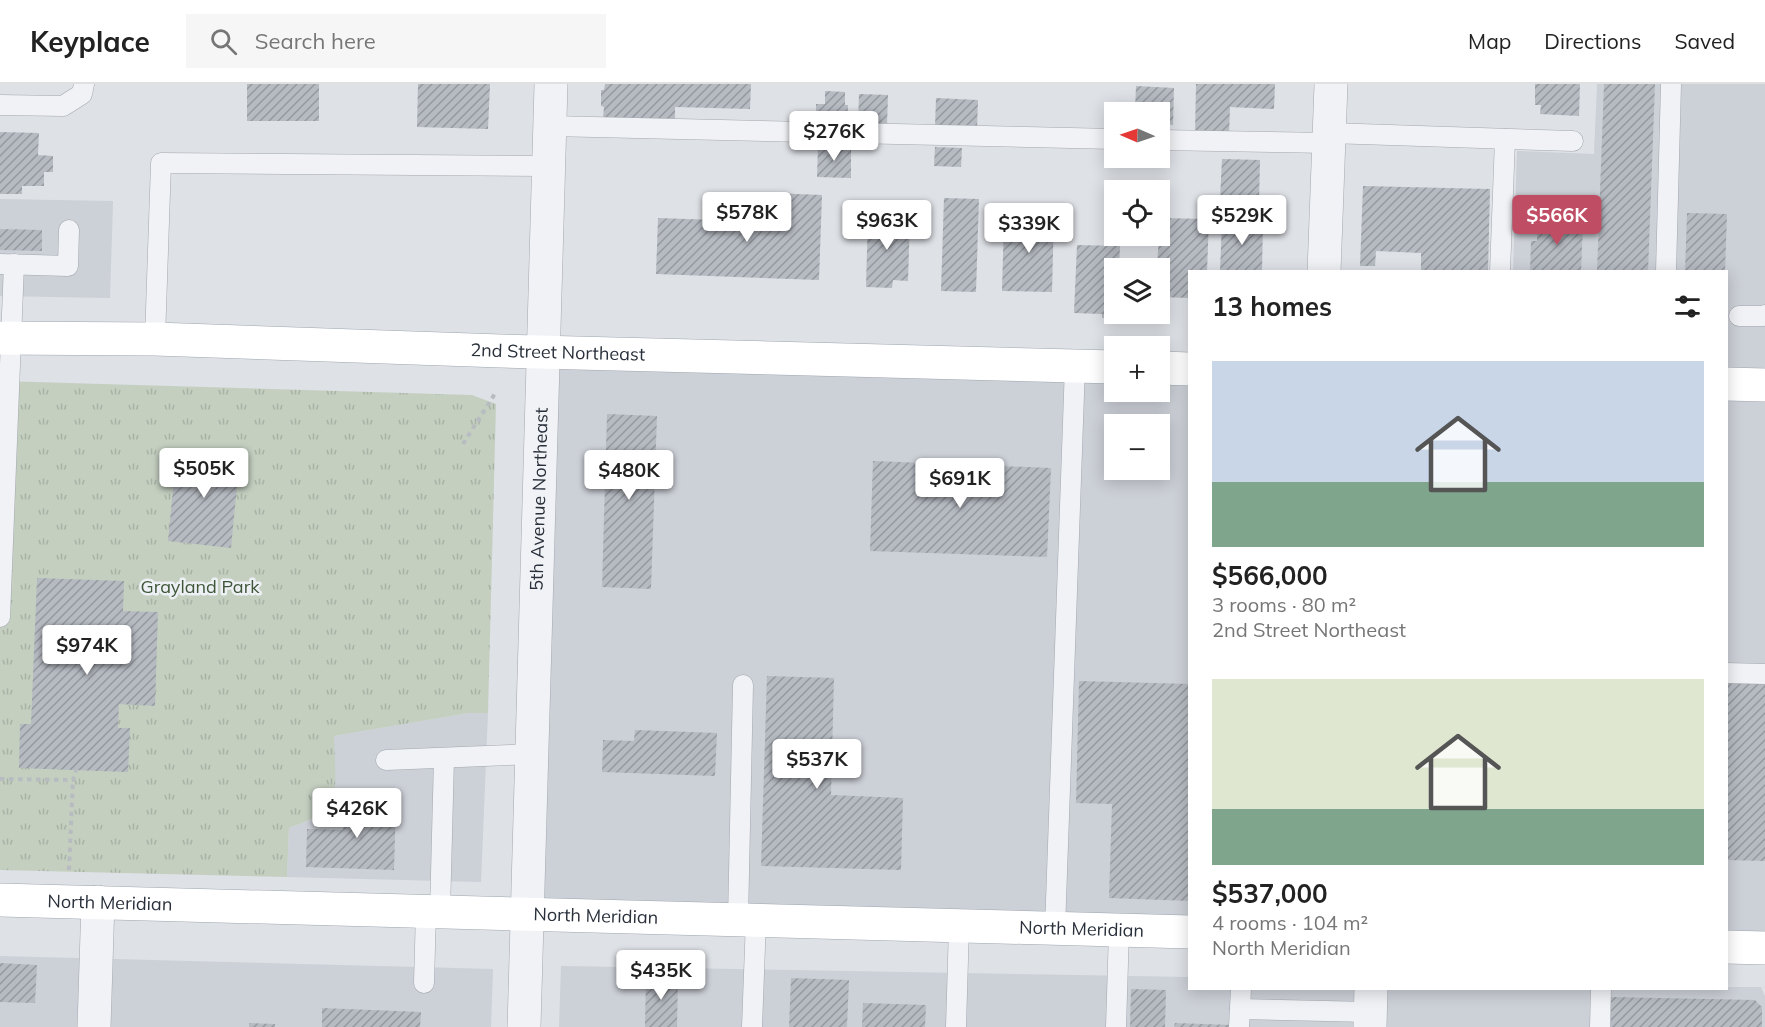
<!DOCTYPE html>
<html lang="en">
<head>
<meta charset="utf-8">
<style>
	body { margin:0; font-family:Mulish,sans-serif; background:#f6f6f6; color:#222; height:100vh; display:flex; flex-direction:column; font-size:22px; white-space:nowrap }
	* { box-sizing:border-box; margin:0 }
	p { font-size:20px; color:#767676 }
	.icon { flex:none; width:33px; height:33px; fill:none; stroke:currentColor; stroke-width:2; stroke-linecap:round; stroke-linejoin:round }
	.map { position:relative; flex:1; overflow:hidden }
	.side { position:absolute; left:1188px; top:186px; width:540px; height:720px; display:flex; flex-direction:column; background:#fff; border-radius:0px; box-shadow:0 3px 15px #0003 }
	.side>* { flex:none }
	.needle { width:39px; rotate:272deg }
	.buttons { position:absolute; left:1104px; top:18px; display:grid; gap:12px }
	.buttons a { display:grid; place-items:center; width:66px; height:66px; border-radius:0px; background:#fff; box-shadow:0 3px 15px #0003; font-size:30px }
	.price { position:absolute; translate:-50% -51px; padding:0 14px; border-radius:6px; background:#fff; color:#222; font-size:20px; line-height:39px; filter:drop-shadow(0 2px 3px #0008) }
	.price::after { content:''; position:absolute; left:50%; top:36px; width:18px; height:14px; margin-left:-9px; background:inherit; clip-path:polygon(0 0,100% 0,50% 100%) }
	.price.on { background:#bf4e64; color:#fff }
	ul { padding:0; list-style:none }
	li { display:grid; align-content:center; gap:12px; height:318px; padding:0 24px }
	li span { display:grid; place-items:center; height:186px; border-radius:0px; color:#555 }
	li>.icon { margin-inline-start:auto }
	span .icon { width:108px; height:108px; fill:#fffc; stroke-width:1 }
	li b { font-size:26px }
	h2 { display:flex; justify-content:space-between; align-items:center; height:72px; padding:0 24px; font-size:26px }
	header { display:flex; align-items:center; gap:36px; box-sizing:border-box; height:84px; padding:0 30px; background:#fff; border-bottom:2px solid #e0e0e0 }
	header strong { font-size:28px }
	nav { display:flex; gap:33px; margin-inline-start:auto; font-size:21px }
	.search { width:420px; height:54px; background:#f6f6f6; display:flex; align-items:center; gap:15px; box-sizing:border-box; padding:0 21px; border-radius:0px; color:#767676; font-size:22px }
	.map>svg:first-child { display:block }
	.built { fill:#ccd0d7; fill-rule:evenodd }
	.park { fill:url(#park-tufts) }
	.building { fill:url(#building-hatch) }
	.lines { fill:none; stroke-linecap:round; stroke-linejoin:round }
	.lane-casing { stroke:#a4a8af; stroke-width:21 }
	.street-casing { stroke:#a4a8af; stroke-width:34 }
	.primary-casing { stroke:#9ea6b0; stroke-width:34 }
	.path { stroke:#b8bcc1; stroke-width:4; stroke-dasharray:4.5 4.5; stroke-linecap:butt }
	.lane { stroke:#f0f2f5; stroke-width:20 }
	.street { stroke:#f0f2f5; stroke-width:33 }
	.primary { stroke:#fff; stroke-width:33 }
	.labels { text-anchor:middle; stroke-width:5; stroke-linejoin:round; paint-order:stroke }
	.street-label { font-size:18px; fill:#29303b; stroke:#edf0f4 }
	.park-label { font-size:18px; fill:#3e5537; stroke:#edf0f4 }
</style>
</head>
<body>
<header>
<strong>Keyplace</strong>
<div class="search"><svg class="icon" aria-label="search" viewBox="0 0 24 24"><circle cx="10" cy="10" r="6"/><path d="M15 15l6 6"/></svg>Search here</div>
<nav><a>Map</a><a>Directions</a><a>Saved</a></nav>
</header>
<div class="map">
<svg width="1765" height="943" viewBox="0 0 1765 943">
	<defs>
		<pattern id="park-tufts" width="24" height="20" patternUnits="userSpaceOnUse" patternTransform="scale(1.5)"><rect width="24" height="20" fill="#c4cfc0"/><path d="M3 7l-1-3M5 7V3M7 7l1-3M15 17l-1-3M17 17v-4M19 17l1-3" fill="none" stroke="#a8b2a6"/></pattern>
		<pattern id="building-hatch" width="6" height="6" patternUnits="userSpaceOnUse" patternTransform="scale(1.5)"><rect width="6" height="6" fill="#b6bbc2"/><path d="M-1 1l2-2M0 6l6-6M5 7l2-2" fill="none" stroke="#94989f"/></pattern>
	</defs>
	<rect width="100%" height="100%" fill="#dee1e6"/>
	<g class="built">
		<path d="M1597,0H1765V864L1727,863L1726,188H1513L1517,67L1594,70Z"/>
		<path d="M0,115L113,117L110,214L0,212Z"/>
		<path d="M545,269L1114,283V308H1160V284L1189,285V848L527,830ZM1114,340H1160V386H1114Z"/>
		<path d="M469,629H488L481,798L287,793L289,744L316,734L332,718L334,702V652Z"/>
		<path d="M0,872L493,885L491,943H0Z"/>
		<path d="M561,882L1189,893L1190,904L1761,903L1765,912V943H559Z"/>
	</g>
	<path class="park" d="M0,297L472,311L496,320L488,629H469L334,652C334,666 338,706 332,718C326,732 302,739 289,744L287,793L0,786Z"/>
	<g class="building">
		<rect x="247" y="0" width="72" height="37"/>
		<path d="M418,0H490L488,45L417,43Z"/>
		<path d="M605,0H751L750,25L675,23V37L603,34L604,23L601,22V6H604Z"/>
		<path d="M1196,0H1275L1274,25L1230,23L1229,52L1195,51Z"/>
		<path d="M1535,0H1580L1579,32L1540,30L1541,21H1535Z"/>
		<path d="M1604,0H1655L1648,188H1597Z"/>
		<path d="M1136,2L1174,4L1173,41L1160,40V28H1135Z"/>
		<path d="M825,7L845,8V21H848L847,44L816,43V20H825Z"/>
		<path d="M859,10L888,11L887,41L858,40Z"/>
		<path d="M936,14L978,16L977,46L935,44Z"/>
		<path d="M0,48L39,49L38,71L53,72V88H44V102H22V110H0Z"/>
		<path d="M818,62H851V94L817,93Z"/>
		<path d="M935,63L962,64L961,83L934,82Z"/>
		<path d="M1222,75L1260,76L1259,118L1220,116Z"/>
		<path d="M1363,102L1490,105L1488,188H1421V169L1376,167L1375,182H1360Z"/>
		<path d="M771,109L822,111L819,196L656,190L658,134L770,138Z"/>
		<path d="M944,114L979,115L976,208L941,207Z"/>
		<path d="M1223,118L1238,119L1237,135L1222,134Z"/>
		<path d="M1687,129L1727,130L1725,188H1685Z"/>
		<path d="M1027,130L1054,131L1052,208L1002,207L1004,136L1026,137Z"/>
		<path d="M1538,130H1560V139L1583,140L1581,188H1530L1531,157H1537Z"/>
		<path d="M868,132L910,134L908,197L893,196L892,204L866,203Z"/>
		<path d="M1160,134L1209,135L1207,188H1190V214L1160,213V184H1157Z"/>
		<path d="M1222,136L1263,137L1262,188H1220Z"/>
		<path d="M0,145L42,146V167L0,166Z"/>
		<path d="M1077,161L1120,162L1119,184H1114V230H1118L1117,235L1102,234V230L1074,229Z"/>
		<path d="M607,330L657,332L651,505L602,503Z"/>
		<path d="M177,366L240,372L231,464L168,457Z"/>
		<path d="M873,377L1051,384L1047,473L870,467Z"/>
		<path d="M37,494L124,497L123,527L158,528L155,622L119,620L118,644H130L128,688L19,684L20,640H31Z"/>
		<path d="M767,592L834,594L831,711L903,714L901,786L761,782Z"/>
		<path d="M1079,597L1190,600V817L1109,814L1112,720L1076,719Z"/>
		<path d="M1726,597L1765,598V777L1726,776Z"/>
		<path d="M635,646L717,649L715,692L602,688L603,656L634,657Z"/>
		<path d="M344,716L396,717L394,786L306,783L307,745L343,746Z"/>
		<path d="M0,879L37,881L35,919L0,918Z"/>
		<path d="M646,891L678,892L677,943H645Z"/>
		<path d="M791,894L849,896L847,943H789Z"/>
		<path d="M1131,905L1166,906L1165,943H1130Z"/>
		<path d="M1611,913L1755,916L1762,923V943H1611Z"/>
		<path d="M863,919L926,921L925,943H862Z"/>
		<path d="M322,924L421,928L420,943H322Z"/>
		<path d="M249,939L275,940V943H249Z"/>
		<path d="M1175,939L1233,941V943H1174Z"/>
	</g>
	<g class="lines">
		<defs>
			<g id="lane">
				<path d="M0,21L63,22L82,10L84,0"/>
				<path d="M550,42L1114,55"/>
				<path d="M1329,49L1573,57"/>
				<path d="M1160,56L1329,59"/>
				<path d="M0,180L68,182L69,146"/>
				<path d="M1500,188L1505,55"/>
				<path d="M1666,188L1671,0"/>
				<path d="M1739,232H1763L1765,231"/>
				<path d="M155,255L161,79L549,82"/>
				<path d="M0,533L14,180"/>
				<path d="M1726,589L1765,590"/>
				<path d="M386,676L532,670"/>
				<path d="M440,828L444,674"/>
				<path d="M738,836L743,601"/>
				<path d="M1055,845L1075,282"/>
				<path d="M424,899L426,827"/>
				<path d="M1240,925L1370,928"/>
				<path d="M752,943L756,836"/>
				<path d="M956,943L959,842"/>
				<path d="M1116,943L1119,847"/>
				<path d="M1239,943L1241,904"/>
				<path d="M1600,943L1601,904"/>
			</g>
			<g id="street">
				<path d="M1324,188L1331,0"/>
				<path d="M94,943L98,818"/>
				<path id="s1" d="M524,943L551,0"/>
				<path d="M1370,943L1371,904"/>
			</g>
			<g id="primary">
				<path id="s2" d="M0,254L155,255L501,267L1114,283"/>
				<path d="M1160,284L1190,285"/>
				<path d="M1726,300L1765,301"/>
				<path id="s3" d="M0,816L1190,848"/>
				<path d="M1726,863L1765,864"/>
			</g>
		</defs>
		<use href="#lane" class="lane-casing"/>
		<use href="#street" class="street-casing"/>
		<use href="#primary" class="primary-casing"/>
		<g class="path">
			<path d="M463,360L496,308"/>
			<path d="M0,695L73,696L76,686"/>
			<path d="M69,786L73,696"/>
		</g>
		<use href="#lane" class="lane"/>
		<use href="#street" class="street"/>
		<use href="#primary" class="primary"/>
	</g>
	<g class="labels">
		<g class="street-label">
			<text dy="6" stroke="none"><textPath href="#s2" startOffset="558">2nd Street Northeast</textPath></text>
			<text dy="6" stroke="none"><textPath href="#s1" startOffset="528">5th Avenue Northeast</textPath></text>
			<text dy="6" stroke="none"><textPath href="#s3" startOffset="110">North Meridian</textPath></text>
			<text dy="6" stroke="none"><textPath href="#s3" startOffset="596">North Meridian</textPath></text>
			<text dy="6" stroke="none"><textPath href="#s3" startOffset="1082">North Meridian</textPath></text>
		</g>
		<g class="park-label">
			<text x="200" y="509">Grayland Park</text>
		</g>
	</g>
</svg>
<div class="buttons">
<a><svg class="needle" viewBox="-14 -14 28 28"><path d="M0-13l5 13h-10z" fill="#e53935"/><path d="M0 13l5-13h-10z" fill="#767676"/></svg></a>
<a><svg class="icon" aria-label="locate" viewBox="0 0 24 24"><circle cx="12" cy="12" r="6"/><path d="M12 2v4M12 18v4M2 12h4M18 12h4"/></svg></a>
<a><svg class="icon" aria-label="layers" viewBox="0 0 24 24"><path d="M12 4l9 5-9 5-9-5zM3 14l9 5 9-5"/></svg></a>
<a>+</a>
<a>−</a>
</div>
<b class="price" style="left:834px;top:78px">$276K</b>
<b class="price" style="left:747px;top:159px">$578K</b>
<b class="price" style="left:1242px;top:162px">$529K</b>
<b class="price on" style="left:1557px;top:162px">$566K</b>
<b class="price" style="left:887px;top:167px">$963K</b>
<b class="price" style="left:1029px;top:170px">$339K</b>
<b class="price" style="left:204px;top:415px">$505K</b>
<b class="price" style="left:629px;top:417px">$480K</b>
<b class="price" style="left:960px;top:425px">$691K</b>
<b class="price" style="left:87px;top:592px">$974K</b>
<b class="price" style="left:817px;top:706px">$537K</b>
<b class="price" style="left:357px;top:755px">$426K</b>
<b class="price" style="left:661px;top:917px">$435K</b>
<section class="side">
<h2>13 homes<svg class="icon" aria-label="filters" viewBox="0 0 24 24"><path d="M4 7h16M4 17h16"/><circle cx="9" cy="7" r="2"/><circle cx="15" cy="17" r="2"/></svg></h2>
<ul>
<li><span style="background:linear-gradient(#c9d6e8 65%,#7fa58c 0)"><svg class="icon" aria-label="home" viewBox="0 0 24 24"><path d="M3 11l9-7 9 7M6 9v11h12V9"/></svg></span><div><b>$566,000</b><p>3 rooms · 80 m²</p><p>2nd Street Northeast</p></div></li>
<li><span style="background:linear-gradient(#dfe7d0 70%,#7fa58c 0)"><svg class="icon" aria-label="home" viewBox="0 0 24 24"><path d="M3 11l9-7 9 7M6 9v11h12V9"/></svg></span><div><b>$537,000</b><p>4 rooms · 104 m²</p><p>North Meridian</p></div></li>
</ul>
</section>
</div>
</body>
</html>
